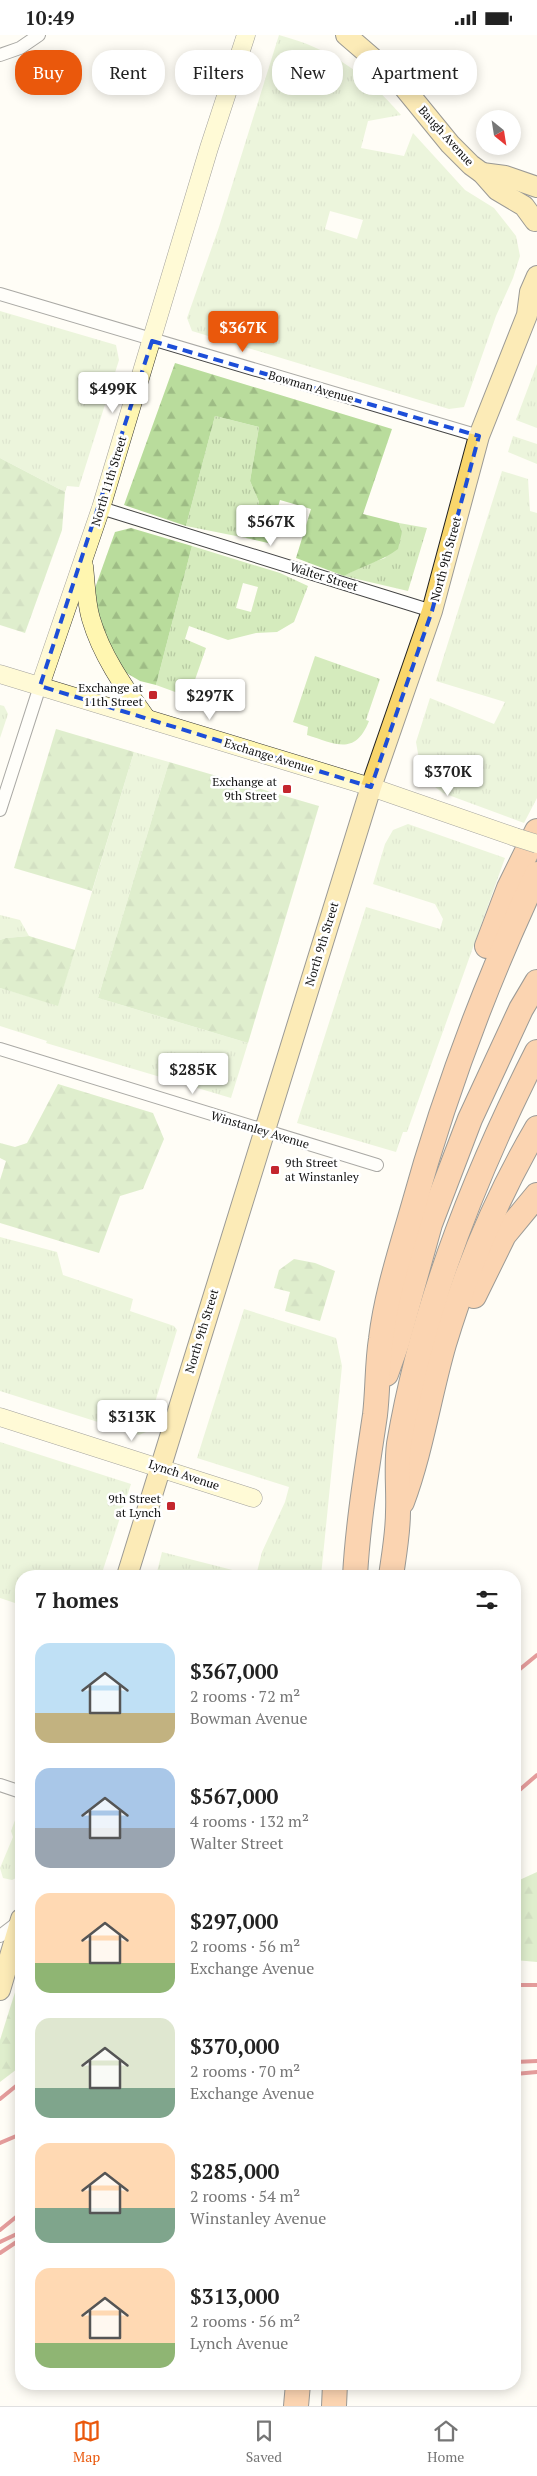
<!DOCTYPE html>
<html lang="en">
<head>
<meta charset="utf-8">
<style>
	body { margin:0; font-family:"PT Serif",serif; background:#f2f2f2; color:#222; height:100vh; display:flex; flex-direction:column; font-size:19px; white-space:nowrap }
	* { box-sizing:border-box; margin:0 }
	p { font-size:16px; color:#767676 }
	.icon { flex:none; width:28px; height:28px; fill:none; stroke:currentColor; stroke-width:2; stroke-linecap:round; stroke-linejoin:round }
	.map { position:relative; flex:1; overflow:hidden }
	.details { position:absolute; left:15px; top:1535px; width:506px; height:820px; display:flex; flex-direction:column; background:#fff; border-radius:20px; box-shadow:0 2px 12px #0003 }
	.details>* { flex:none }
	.guide { position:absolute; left:15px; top:15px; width:508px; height:45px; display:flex; gap:10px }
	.needle { width:32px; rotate:150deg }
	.fabs { position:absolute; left:476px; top:75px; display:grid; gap:10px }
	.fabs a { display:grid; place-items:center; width:45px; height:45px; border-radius:50%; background:#fff; box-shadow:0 2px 12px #0003; font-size:25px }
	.price { position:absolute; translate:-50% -42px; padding:0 11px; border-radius:5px; background:#fff; color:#222; font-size:16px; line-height:32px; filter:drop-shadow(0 1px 2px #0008) }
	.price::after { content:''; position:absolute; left:50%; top:30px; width:15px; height:11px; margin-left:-8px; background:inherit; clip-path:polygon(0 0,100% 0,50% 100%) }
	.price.on { background:#ea580c; color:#fff }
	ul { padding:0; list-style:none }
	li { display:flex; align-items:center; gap:15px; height:125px; padding:0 20px }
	li span { display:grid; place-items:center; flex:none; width:140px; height:100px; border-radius:15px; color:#555 }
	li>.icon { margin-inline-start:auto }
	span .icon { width:60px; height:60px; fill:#fffc; stroke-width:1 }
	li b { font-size:21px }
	h2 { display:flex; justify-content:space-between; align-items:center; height:60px; padding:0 20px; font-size:21px }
	.tag { padding:0 18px; border-radius:20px; background:#fff; box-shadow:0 2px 12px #0003; font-size:18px; line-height:45px }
	.tag.on { background:#ea580c; color:#fff }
	.status { display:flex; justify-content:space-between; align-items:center; height:35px; padding:0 25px; background:#fff; direction:ltr }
	.status svg { height:14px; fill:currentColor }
	.tabs { display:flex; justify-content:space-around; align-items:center; height:70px; border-top:1px solid #e0e0e0; background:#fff; font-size:14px; color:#767676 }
	.tabs a { display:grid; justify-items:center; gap:2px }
	.tabs .on { color:#ea580c }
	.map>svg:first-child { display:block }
	.grass { fill:url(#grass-tufts); fill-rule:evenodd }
	.forest { fill:url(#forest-firs) }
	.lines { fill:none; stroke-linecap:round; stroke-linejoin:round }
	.street-casing { stroke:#444; stroke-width:14 }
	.secondary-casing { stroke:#333; stroke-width:19 }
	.primary-casing { stroke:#222; stroke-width:22 }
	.highway-casing { stroke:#222; stroke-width:26 }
	.street { stroke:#fff; stroke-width:12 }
	.secondary { stroke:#fff6b0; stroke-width:18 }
	.primary { stroke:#f9d66b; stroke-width:20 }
	.highway { stroke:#f5a25d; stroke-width:24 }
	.rail { stroke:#c4262e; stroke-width:4 }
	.secondary-bridge-casing { stroke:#333; stroke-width:19; stroke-linecap:butt }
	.secondary-bridge { stroke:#fff6b0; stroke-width:18 }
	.marked { fill:none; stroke:#1d4ed8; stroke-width:4; stroke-dasharray:10 6; stroke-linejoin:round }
	.poi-dot { fill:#c4262e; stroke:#fff; stroke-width:2 }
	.labels { text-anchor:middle; stroke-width:5; stroke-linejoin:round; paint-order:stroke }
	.street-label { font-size:12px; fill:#111; stroke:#fff }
	.poi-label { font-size:12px; fill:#111; stroke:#fff; text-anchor:end }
</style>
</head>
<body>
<div class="status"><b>10:49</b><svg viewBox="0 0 49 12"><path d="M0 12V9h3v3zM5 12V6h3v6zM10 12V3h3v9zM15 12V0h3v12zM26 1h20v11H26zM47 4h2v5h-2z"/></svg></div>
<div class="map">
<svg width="537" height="2371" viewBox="0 0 537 2371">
	<defs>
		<pattern id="grass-tufts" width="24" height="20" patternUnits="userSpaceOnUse" patternTransform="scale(1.25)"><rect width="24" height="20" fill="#d5ebbd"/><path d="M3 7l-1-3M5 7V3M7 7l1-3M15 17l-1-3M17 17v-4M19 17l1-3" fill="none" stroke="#b6c8a1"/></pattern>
		<pattern id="forest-firs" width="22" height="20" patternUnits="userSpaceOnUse" patternTransform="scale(1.25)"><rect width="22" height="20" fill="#b9dc9c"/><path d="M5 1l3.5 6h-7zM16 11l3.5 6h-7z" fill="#9ebc85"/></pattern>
	</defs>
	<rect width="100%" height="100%" fill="#fffdf5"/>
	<g class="grass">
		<path d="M279,0C334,15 364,38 401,80L368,86L361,113L404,121L413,98L465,155L494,173L516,201L520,221L513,243L496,281L464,372L449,374L192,296L187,283L219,192ZM330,176L363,185L357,204L325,194Z"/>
		<path d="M0,276L116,310L119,325L79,452L67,451L65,457L0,423Z"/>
		<path d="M537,329V393L516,385Z"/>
		<path d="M215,381L259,392L250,446L259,467L246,503L186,491Z"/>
		<path d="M513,401L537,409V429L508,417Z"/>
		<path d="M502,436L528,444L530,476L537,478V763L524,788L443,758L422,742L416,707L430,663L494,689L505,667L436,646Z"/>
		<path d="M399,488L427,493L408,556L344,541L362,531L385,523L402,497Z"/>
		<path d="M192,511L280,538L308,551L294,587L277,597L256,598L228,605L189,591L185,604L206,613L189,662L156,650ZM243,548L258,552L251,577L236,573Z"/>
		<path d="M315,621L380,644L366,685L369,686C355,721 336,709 307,700L308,692L293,687Z"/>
		<path d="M0,670L4,671L8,679L0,703Z"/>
		<path d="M134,717L169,727L98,963L248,1008L231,1063L46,1008L47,1006L0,991V953L58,970Z"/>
		<path d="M408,789L505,823L407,1097H403L396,1117L297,1088L366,872L440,894L443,884L435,869L373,849L385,809L393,795Z"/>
		<path d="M0,880L20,885L29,901L6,903L0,905Z"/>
		<path d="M0,1202L57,1217L63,1240L133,1264L130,1276L174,1291L177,1295L146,1397L139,1400L0,1356Z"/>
		<path d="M244,1274L336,1303L342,1331L321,1541H156L162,1517L256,1541L262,1517L285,1467L289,1452L197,1423Z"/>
		<path d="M0,1407L131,1449L101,1541H21V1570L0,1563Z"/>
		<path d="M21,1769V1833L18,1842L12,1845L3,1843L0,1833L13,1802L11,1796Z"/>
	</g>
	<g class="forest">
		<path d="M175,328L392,394L363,479L399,488L402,497L398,514C382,526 362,531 344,541L296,523L311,474L280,465L268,508L246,503L259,467L250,446L259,392L215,381L186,491L124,470Z"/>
		<path d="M0,423L65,457L62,495L25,598L0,590Z"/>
		<path d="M131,493L192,511L156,650L140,646L106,626L95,587V553L115,497Z"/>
		<path d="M56,694L134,717L92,856L14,833Z"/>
		<path d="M169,727L319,771L248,1008L98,963Z"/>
		<path d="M29,901L75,915L58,971L0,953V905L6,903Z"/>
		<path d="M58,1049L153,1078L164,1104L143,1154L120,1161L99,1218L0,1188V1145L6,1126L0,1123V1108L15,1112L27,1108Z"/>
		<path d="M294,1224L315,1228L335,1236L320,1286L285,1276L290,1257L274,1253L279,1235Z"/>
		<path d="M537,1837V1927L515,1925V1847Z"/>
		<path d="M21,1938V2031L0,2047V2005Z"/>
	</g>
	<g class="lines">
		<defs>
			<g id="street">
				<path d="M0,20L20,13L39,0"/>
				<path d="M0,259L479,401"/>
				<path d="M101,473L432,576"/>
				<path d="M0,775L40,651"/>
				<path d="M0,1014L377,1130"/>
				<path d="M0,1750L21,1757"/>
				<path d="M0,1901L21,1885"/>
			</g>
			<g id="secondary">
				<path d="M84,531C86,548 86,568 91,584C102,622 125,653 147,684"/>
				<path d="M0,639L371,752L515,802"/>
				<path d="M40,651L101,473L209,113L246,0"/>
				<path d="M0,1382L253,1463"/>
			</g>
			<g id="primary">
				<path d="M346,0L397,44L450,109L471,130L482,138L497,155L524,171L535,186"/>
				<path d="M482,138L505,141L537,152"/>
				<path d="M127,1541L371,752L432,576L479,401L527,280L530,257L537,241"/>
				<path d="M0,1955L21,1884"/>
			</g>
			<g id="highway">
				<path d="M487,911L509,853L537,796"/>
				<path d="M474,1261L504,1200L537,1160"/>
				<path d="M386,1339L397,1308L430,1189L470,1084L521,974L537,947"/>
				<path d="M402,1467C421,1416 429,1361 444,1309C467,1233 497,1161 537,1093"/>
				<path d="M355,1541C358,1487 367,1434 375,1380C378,1355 377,1329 381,1304C386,1261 400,1218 412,1176C444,1060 486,947 537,839"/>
				<path d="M391,1541C394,1520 398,1498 398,1477C399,1454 396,1432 399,1409C422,1272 474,1141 537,1017"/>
				<path d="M296,2371L298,2349"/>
				<path d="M334,2371L335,2349"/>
			</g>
		</defs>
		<use href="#street" class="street-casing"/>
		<use href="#secondary" class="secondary-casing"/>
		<use href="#primary" class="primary-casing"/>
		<use href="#highway" class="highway-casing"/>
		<use href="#street" class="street"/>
		<use href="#secondary" class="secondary"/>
		<use href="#primary" class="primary"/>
		<use href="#highway" class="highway"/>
		<g class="rail">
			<path d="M515,1638L537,1620"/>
			<path d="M515,1759L537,1740"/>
			<path d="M515,1950H537"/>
			<path d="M515,2027L537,2026"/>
			<path d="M515,2039L537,2037"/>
			<path d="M0,2064L21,2047"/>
			<path d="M0,2108L21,2099"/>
			<path d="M0,2195L21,2178"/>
			<path d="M0,2207L21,2197"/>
			<path d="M0,2218L21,2204"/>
		</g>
		<defs>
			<path id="secondary-bridge" d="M515,802L537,809"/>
		</defs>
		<use href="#secondary-bridge" class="secondary-bridge-casing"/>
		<use href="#secondary-bridge" class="secondary-bridge"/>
	</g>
	<path d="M0 0H537V2371H0ZM152,306L479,401L432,576L371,752L40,651Z" fill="#fffdf5" fill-opacity=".55" fill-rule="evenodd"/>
	<path class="marked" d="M152,306L479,401L432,576L371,752L40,651Z"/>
	<g class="poi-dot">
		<rect x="148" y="655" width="10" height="10" rx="2.5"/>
		<rect x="282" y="749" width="10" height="10" rx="2.5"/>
		<rect x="270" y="1130" width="10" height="10" rx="2.5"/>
		<rect x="166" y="1466" width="10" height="10" rx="2.5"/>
	</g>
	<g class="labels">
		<g class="street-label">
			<text transform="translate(446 101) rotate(48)" y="4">Baugh Avenue</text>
			<text transform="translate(311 352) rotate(16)" y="4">Bowman Avenue</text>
			<text transform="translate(109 446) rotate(-73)" y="4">North 11th Street</text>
			<text transform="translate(446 524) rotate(-75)" y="4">North 9th Street</text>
			<text transform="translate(324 542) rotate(17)" y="4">Walter Street</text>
			<text transform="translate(269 721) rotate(17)" y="4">Exchange Avenue</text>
			<text transform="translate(322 909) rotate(-73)" y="4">North 9th Street</text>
			<text transform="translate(260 1095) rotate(17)" y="4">Winstanley Avenue</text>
			<text transform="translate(202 1296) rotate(-73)" y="4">North 9th Street</text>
			<text transform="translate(184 1440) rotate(18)" y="4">Lynch Avenue</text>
		</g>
		<g class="poi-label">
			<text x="143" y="657">Exchange at<tspan x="143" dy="14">11th Street</tspan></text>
			<text x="277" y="751">Exchange at<tspan x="277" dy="14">9th Street</tspan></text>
			<text x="285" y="1132" text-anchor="start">9th Street<tspan x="285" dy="14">at Winstanley</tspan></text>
			<text x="161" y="1468">9th Street<tspan x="161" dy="14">at Lynch</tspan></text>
		</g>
	</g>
</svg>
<div class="fabs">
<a><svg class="needle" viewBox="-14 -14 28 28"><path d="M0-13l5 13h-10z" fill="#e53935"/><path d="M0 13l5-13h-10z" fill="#767676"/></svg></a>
</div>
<b class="price on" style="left:243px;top:318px">$367K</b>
<b class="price" style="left:113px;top:379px">$499K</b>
<b class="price" style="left:271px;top:512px">$567K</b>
<b class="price" style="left:210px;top:686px">$297K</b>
<b class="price" style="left:448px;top:762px">$370K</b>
<b class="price" style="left:193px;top:1060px">$285K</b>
<b class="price" style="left:132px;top:1407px">$313K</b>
<div class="guide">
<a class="tag on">Buy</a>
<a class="tag">Rent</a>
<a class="tag">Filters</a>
<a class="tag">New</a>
<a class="tag">Apartment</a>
</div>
<section class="details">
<h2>7 homes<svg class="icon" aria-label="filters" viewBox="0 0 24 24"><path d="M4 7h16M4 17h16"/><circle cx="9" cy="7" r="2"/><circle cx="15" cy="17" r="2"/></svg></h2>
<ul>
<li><span style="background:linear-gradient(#bfe0f5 70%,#c2b280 0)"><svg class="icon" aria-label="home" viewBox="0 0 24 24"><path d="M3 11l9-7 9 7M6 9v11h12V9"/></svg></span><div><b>$367,000</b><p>2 rooms · 72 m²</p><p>Bowman Avenue</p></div></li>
<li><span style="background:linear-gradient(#a9c7e8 60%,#9aa5b1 0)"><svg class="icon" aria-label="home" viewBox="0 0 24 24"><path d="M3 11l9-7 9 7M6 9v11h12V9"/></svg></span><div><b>$567,000</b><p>4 rooms · 132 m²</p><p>Walter Street</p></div></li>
<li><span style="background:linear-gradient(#ffd9b3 70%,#8fb573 0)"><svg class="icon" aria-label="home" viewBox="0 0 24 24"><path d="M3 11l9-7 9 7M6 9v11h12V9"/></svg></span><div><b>$297,000</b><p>2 rooms · 56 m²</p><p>Exchange Avenue</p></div></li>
<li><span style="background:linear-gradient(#dfe7d0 70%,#7fa58c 0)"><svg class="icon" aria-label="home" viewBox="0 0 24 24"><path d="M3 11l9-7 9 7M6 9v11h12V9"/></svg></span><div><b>$370,000</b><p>2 rooms · 70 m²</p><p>Exchange Avenue</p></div></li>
<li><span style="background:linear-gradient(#ffd9b3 65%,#7fa58c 0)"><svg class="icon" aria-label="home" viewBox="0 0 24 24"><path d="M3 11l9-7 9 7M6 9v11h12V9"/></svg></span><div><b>$285,000</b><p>2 rooms · 54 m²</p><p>Winstanley Avenue</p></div></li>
<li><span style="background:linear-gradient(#ffd9b3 75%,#8fb573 0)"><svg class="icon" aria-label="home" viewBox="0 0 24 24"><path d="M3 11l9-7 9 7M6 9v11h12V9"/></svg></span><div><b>$313,000</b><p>2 rooms · 56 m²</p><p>Lynch Avenue</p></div></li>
</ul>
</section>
</div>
<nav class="tabs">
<a class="on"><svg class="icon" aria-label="map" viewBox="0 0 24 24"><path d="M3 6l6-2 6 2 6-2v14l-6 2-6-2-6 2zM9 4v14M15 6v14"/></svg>Map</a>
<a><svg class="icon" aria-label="saved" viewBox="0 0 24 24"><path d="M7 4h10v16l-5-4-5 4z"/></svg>Saved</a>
<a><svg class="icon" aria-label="home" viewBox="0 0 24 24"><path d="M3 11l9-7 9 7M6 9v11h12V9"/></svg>Home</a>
</nav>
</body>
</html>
